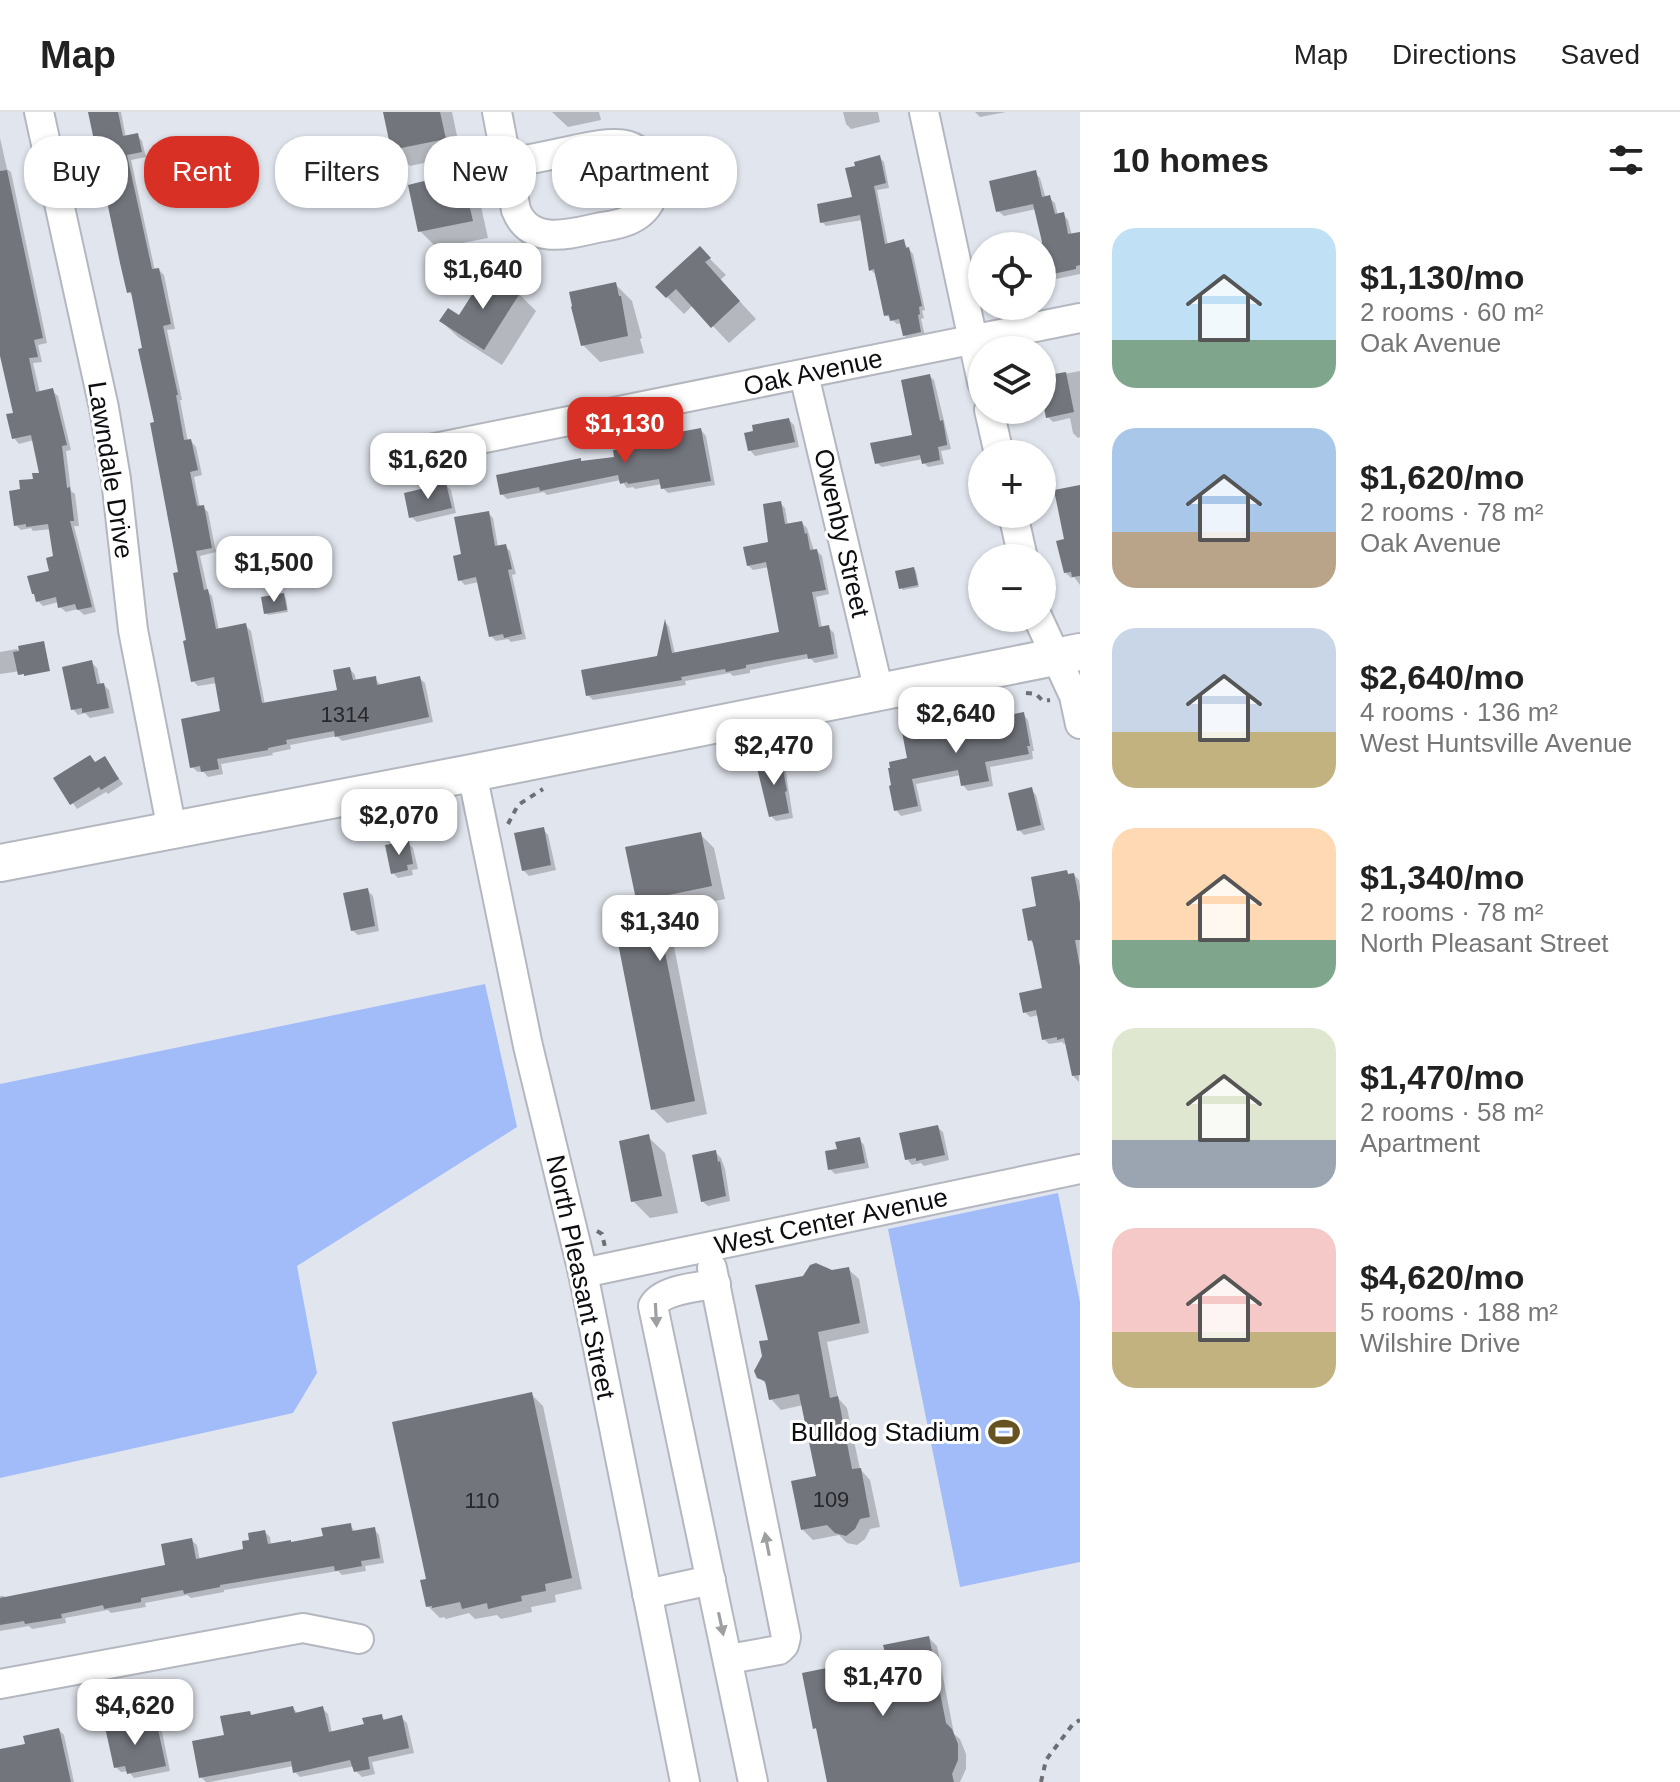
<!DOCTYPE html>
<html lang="en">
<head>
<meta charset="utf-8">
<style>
	body { margin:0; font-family:Arial,sans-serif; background:#f6f6f6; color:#222; height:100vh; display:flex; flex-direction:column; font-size:30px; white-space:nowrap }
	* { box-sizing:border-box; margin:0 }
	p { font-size:26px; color:#767676 }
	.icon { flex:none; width:44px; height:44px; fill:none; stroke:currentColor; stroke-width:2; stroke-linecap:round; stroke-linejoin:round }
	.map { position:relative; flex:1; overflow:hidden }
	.side { display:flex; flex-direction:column; background:#fff; width:600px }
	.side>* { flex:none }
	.hud { position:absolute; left:24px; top:24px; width:760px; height:72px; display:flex; gap:16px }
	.controls { position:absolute; left:968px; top:120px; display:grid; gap:16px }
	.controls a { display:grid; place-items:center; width:88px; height:88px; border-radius:50%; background:#fff; box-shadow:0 2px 6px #0004; font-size:40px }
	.price { position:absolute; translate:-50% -68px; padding:0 18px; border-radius:16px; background:#fff; color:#222; font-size:26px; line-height:52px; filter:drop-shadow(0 2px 4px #0008) }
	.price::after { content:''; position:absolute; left:50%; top:48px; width:24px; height:18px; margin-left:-12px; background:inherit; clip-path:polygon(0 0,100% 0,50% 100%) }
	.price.selected { background:#d93025; color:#fff }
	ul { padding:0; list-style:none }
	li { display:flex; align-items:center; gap:24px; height:200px; padding:0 32px }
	li span { display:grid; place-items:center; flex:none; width:224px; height:160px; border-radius:24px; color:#555 }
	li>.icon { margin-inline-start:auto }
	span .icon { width:96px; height:96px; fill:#fffc; stroke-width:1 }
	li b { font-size:34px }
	h2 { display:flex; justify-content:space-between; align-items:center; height:96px; padding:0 32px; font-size:34px }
	.tag { padding:0 28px; border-radius:32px; background:#fff; box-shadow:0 2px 6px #0004; font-size:28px; line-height:72px }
	.tag.selected { background:#d93025; color:#fff }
	header { display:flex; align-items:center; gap:48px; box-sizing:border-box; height:112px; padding:0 40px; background:#fff; border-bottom:2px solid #e0e0e0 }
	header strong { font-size:38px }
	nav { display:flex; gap:44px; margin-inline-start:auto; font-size:28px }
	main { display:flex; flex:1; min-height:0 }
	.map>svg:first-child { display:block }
	.green { fill:#a2bcf9 }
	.shadow { fill:#0003 }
	.building { fill:#72757c }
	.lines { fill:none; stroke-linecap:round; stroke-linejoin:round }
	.minor-casing { stroke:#b4b7bf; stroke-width:32 }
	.major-casing { stroke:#b4b7bf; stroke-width:40 }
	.path { stroke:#6d6f75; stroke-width:4; stroke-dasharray:6 6; stroke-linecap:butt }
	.minor { stroke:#fff; stroke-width:28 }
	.major { stroke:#fff; stroke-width:36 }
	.oneway { fill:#9e9fa0 }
	.labels { text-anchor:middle; stroke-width:6; stroke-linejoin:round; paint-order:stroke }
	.number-label { font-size:22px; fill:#26282c }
	.street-label { font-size:26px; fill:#0d0e11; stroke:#fff }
	.poi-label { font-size:26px; fill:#0d0e11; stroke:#fff; text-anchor:end }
</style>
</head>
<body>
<header>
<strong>Map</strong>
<nav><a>Map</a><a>Directions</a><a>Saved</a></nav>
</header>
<main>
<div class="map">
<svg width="1080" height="1670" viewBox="0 0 1080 1670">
	<rect width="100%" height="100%" fill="#e1e5ed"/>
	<g class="green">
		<path d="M485,872L517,1015L297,1154L317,1261L293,1301L0,1366V972Z"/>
		<path d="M1058,1081L1080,1190V1450L960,1475L888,1117Z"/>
	</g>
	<g class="shadow">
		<path d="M90,0H121L126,26L137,23L142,29L146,45L131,48L155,159L159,158L164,163L175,217L167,218L182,288H180L188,330L191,329L196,335L202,363L194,365L200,396L203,395L208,400L216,440L200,444L208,480L212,484L219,519L245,513L251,519L265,593L340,580L350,557L355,563L356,569L375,566L381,574L419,566L425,571L433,610L342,629L337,624L290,633L291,637L272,641L273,643L221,652L223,662L208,665L203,659L198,660L192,655L222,601L217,571L198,574L193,569L189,529L145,237L134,185L129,180Z"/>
		<path d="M385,0H452L461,43L410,54L393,37Z"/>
		<path d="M552,0H599L601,8L568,15Z"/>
		<path d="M843,0H878L880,10L851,17L846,12Z"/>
		<path d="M975,0H1006L980,5Z"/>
		<path d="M0,26L7,57L11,60L47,231L38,233L42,250L33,251L40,281L52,279L58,284L71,338L66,339L71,379L75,382L79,414H74L96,500L84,503L78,497L66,500L60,495L59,490L43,494L38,489L51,460L55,446L51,417L33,419L31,416L21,418L16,413L22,379L41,362L34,328L19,332L14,326L15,302L0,235Z"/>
		<path d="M880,46L884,50L889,76L877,78L888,133L903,130L913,142L925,198L922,199L924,206L921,207L925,224L909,228L904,223L902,211L897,212L886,203L875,162L871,158L863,108L826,114L822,110L854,87Z"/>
		<path d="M1035,61L1040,66L1046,87L1049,86L1055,91L1058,104L1063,102L1068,108L1072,124L1080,122V162L1042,170V134H1025L1044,130L1036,97L1004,104L998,99Z"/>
		<path d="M461,64L478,81L488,126L437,136L420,119Z"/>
		<path d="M700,137L726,163L720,168L756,207L729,231L693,193L684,202L667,185Z"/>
		<path d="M488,162L519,182L536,199L502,253L458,225L441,209L460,206Z"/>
		<path d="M615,172L632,189L642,226L640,227L644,241L600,250L583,233Z"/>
		<path d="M1080,259V325L1078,326L1073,321L1070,306L1053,310L1048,305L1042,275V266Z"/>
		<path d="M929,264L934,268L951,337L941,339L944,352L928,355L924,351L923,347L882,355L877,351L915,324Z"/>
		<path d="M789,308L794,313L799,335L755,344L750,338Z"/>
		<path d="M649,313L654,318L656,326L701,318L706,324L715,373L668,381L663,376L662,372L635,377L633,375L627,376L621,368L547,383L544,380L507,387L502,382L583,351L616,346L640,336Z"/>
		<path d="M446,373L451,378L456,401L417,410L411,405Z"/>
		<path d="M1080,375V473L1074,465L1071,466L1065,460L1067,428Z"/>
		<path d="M780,391L785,396L788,414L802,411L807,416L814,439H817L822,444L829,482L816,485L822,516L828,515L834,521L838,546L815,551L810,546L750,558V561L733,564L730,561L685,569L686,573L593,588L588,583L659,546L666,511L669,515L675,542L782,522L769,455L753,458L748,453L771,432Z"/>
		<path d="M488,401L493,406L498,435L505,434L510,439L516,462L512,463L526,527L511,530L508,527L496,529L491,524L479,470L465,473L460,468L463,444Z"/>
		<path d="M914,457L916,459L919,475L903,478L901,476Z"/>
		<path d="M284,484L286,486L288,500L268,503L266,501Z"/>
		<path d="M17,537L22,542L28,558L0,562V540Z"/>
		<path d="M92,551L97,556L101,574L104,573L109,578L114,601L90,606L85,601L78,603L73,597Z"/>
		<path d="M1023,602L1028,608L1034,639H1032L1033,647L990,655L993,674L968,679L963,673L961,663L916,672L922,699L901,704L896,698L909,647L930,616L935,621L936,626L965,621Z"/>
		<path d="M104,646L123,672L108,682L106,680L77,697L56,667L96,651Z"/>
		<path d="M780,649L785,655L793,706L776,709L771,704Z"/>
		<path d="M1031,678L1036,683L1045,718L1024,723L1019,718Z"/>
		<path d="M543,717L548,723L556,758L529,764L523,758Z"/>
		<path d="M700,722L714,736L725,787L667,799L707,1002L667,1011L653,997L645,818L628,737Z"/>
		<path d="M408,731L413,736L418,757L412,758L413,763L398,766L393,761Z"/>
		<path d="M1074,763L1079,768L1080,774L1079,970L1074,965L1067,931L1064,932L1062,930L1049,932L1044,927L1039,903L1030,905L1025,900L1044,877L1035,833L1030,828L1038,796L1069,764Z"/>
		<path d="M367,778L373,784L379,819L358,823L352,818Z"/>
		<path d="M937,1015L943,1020L949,1048L924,1054L921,1051L912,1053L907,1047Z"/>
		<path d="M648,1025L665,1041L678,1101L650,1106L633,1089Z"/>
		<path d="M859,1027L864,1033L869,1056L835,1062L830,1057L839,1038Z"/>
		<path d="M715,1040L721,1046L725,1057L730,1089L708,1094L702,1089Z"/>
		<path d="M848,1157L859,1167L869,1221L827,1230L838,1286L847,1296L860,1357L870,1368L880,1415L870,1417L865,1427L857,1433L847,1431L839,1423L813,1428L803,1418L818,1366L803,1293L781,1298L771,1287L768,1274L759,1265L770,1229L832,1160Z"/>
		<path d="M531,1282L543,1294L582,1477L555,1483L556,1490L531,1495L532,1500L501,1507L497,1503L475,1507L469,1501L446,1507L444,1505L440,1506L428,1494L429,1468Z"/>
		<path d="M350,1413L356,1421L374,1417L379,1423L384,1451L365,1454L366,1459L342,1463L338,1459L224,1478V1480L191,1486L187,1483L145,1491L146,1495L111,1501L108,1498L65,1506L66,1511L32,1517L29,1514L0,1519V1484H4L7,1487L167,1455L191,1428L197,1433L200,1449L246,1438L265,1420L270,1425L271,1434L325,1426Z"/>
		<path d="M929,1526L937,1534L954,1622L960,1627L966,1642V1657L960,1670H829L819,1620L815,1616L888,1546Z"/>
		<path d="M293,1596L298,1602L323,1597L328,1602L332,1621L366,1614L381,1604L386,1609L402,1606L407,1611L414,1641L372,1650L375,1662L362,1665L356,1659L355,1654L300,1665L295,1660L294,1654L210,1670H206L201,1665L226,1624L249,1601L253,1605Z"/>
		<path d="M141,1610L146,1617L156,1615L162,1620L170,1659L134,1666L128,1659L121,1660L116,1655Z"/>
		<path d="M59,1618L64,1623L74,1670H0V1639L27,1633Z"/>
	</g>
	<g class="building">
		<path d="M88,0H118L123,24L138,21L142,40L127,43L152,157L159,156L171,212L163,214L178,283H176L184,328L191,327L198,358L190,360L197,394L204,393L212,436L196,439L204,478L208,477L216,517L246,511L262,591L337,578L333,558L350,555L353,568L376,564L377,573L420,564L429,605L335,625L334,619L286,628L287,632L268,636V638L217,647L219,657L201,660L200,654L190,656L181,607L220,599L214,565L191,570L183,529L186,528L173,461L178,460L150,311L154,310L138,237L142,236L131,180L127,181L120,151Z"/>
		<path d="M383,0H440L446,27L391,38Z"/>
		<path d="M880,43L886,71L874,74L885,132L904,127L906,136L909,135L922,194L919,195L920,202L918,203L921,220L903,224L899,207L890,209L889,203L884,204L874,157L869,159L860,103L820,111L817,92L852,85L845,56L855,54L854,50Z"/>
		<path d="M7,58L43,226L34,228L38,245L29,246L36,280L53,276L67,333L62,334L67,376L70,375L74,409H70L92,495L77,498L75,492L58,496L56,485L36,490L34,482H32L27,464L49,459L46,446L53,444L48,412L26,415V412L14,414L9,379L20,377L19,368L33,367L32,361H39L31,323L12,327L6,302L13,301L0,244V59Z"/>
		<path d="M1036,58L1042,85L1050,83L1055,102L1064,100L1068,122L1080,120V153L1076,154V157L1053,162L1052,159L1042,161V130L1033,92L996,100L989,69Z"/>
		<path d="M462,62L473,109L418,120L408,73L448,63V65Z"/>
		<path d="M700,134L711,146L705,150L740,189L711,216L676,177L666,186L655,175Z"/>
		<path d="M487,159L520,181L484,238L439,209L448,196L459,203Z"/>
		<path d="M616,170L619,184H621L628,224L581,234L571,195L572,194L569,180Z"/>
		<path d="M1066,260L1074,300L1046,306L1042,285V264Z"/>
		<path d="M930,262L940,309L943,308L947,332V333L938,335L940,348L922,352L920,343L875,352L870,331L912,323L901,268Z"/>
		<path d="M789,306L795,330L748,339L744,321L753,319L752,313Z"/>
		<path d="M649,311L652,325L701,316L711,369L661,377L659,367L628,372L627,370L620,372L618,363L540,379L539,375L500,383L496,363L581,346V349L614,345L613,338L637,334L633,314Z"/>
		<path d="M446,371L452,396L409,406L404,381Z"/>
		<path d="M1080,373V464L1072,465L1071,460L1064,461L1056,429L1064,427L1054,378Z"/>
		<path d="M781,389L785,412L802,409L805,422L807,421L810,438L817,437L826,478L812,480L819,515L829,513L834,542L808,547L807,542L746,553V556L726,560L725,557L681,565L682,568L586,584L581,558L657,544L665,507L672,541L779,520L766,450L747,454L743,435L768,430L763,392Z"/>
		<path d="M489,399L495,434L506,432L512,457L508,458L522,522L504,526L503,522L489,525L476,465L458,469L453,444L461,442L454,405Z"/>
		<path d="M914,455L918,473L899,477L895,459Z"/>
		<path d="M284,481L287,498L264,502L261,485Z"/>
		<path d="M44,529L50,559L24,564V562L18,563L13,540L19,539L18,534Z"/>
		<path d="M92,548L97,572L104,571L109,596L82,601V596L71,598L62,555Z"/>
		<path d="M1024,600L1030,634H1027L1029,642L985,650L989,669L961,674L958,658L912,667L918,694L894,699L889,674L891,673L888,656H890L889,650L907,646L902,620L930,614L933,625L963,619L962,615L1000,608L999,605Z"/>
		<path d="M90,643L95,650L105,644L119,667L101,678L99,675L70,693L53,666Z"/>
		<path d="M781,647L787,679L785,680L789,701L769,705L756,652Z"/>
		<path d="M1032,675L1041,713L1017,719L1008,681Z"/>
		<path d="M544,715L551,753L522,759L514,721Z"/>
		<path d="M701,720L712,774L654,786L695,989L651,998L616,821L642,816L625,735Z"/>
		<path d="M409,729L413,752L407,753L408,758L391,762L385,733Z"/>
		<path d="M1067,758L1068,762L1074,761L1080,791V828H1075L1080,855V963L1072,964L1064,926L1057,928V925L1042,928L1036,898L1023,901L1019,881L1042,876L1034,836L1032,828L1028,829L1022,797L1036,794L1031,765Z"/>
		<path d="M368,776L375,814L351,819L343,781Z"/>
		<path d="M938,1013L945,1043L916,1049V1046L905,1048L899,1021Z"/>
		<path d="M649,1022L662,1084L631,1090L619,1029Z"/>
		<path d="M860,1025L865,1051L828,1058L825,1039L837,1037L835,1030Z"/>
		<path d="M716,1038L718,1050L720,1049L726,1084L701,1090L692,1043Z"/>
		<path d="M816,1151L832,1158L849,1155L860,1211L818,1220L830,1286L838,1284L852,1357L861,1356L870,1405L860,1407L855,1417L846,1424L835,1421L827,1413L801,1418L791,1369L816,1364L799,1282L769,1288L765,1269L757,1266L754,1259L762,1244L759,1229L768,1228L755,1173L803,1164L810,1153Z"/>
		<path d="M532,1280L572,1466L545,1472L546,1479L521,1484L522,1489L488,1497L487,1491L462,1497L460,1490L432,1496V1494L426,1495L420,1468L426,1467L392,1310Z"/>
		<path d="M351,1411L352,1419L375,1415L380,1446L361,1449L362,1454L335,1459L334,1454L220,1473V1475L184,1482L183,1478L141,1486V1490L104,1497L103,1493L61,1502L62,1506L25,1512L24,1509L0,1513V1486L165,1453L161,1432L192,1426L196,1447L243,1437L242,1429L249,1428L248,1421L265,1418L268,1432L291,1428V1430L323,1424L321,1416Z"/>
		<path d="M929,1524L946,1611L952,1617L958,1632V1648L952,1662L954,1670H827L816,1616L813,1617L802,1561L886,1544L883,1533Z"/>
		<path d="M293,1594L295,1601L323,1594L329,1620L364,1612L362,1606L382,1602L383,1608L402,1603L409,1636L368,1645L370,1657L354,1660L350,1648L293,1661L291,1649L199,1666L192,1629L224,1623L220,1604L250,1599L251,1603Z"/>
		<path d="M141,1608L143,1616L157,1613L166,1654L127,1662L125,1654L114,1656L105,1615Z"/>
		<path d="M59,1616L71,1670H0V1637L25,1632L23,1624Z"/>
	</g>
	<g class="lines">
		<defs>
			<g id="minor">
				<path d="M39,0L104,296L116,367L133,518L172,718"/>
				<path d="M497,0L516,98C530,134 570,122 597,116C607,114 618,113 627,109C650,100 661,77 651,54C645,40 631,32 617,32C602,31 588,35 574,38C552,43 530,47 507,52"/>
				<path d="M924,0L982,270"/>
				<path d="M804,263L879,580"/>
				<path d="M989,298L999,342"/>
				<path d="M405,342L1080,206"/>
				<path d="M1013,402L1023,446"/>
				<path d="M1038,506L1074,584L1080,612"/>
				<path d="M472,661L528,934L583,1161L685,1670"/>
				<path d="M712,1156L786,1525L784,1533L779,1538L729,1547"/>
				<path d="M583,1161L1080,1057"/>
				<path d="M716,1172C698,1175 662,1177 653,1194L753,1670"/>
				<path d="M647,1482L711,1468"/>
				<path d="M0,1572L303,1516L359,1527"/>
			</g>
			<path id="major" d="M0,751L472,661L1080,540"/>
		</defs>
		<use href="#minor" class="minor-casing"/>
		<use href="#major" class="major-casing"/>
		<g class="path">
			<path d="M1026,581L1036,582L1043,589L1050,588"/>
			<path d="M508,712L518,693L543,677"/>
			<path d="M597,1119L602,1122L605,1135"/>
			<path d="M1041,1670L1046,1648L1073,1612L1080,1608"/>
		</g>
		<use href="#minor" class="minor"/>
		<use href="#major" class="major"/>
	</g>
	<defs><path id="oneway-solid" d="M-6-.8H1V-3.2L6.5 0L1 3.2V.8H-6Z" transform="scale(2)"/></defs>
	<g class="oneway">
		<use href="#oneway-solid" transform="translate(656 1203) rotate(87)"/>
		<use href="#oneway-solid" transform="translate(767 1432) rotate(-101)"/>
		<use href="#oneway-solid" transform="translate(721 1512) rotate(78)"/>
	</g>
	<defs>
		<symbol id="stadium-bare" viewBox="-9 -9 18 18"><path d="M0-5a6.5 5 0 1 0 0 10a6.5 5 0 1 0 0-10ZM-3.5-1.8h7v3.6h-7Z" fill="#675322" stroke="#fff" stroke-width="2.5" paint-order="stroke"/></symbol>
	</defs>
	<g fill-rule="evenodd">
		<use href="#stadium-bare" x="982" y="1298" width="44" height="44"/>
	</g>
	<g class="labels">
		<g class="number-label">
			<text x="345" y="610">1314</text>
			<text x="831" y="1395">109</text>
			<text x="482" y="1396">110</text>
		</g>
		<g class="street-label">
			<text transform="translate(813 260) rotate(-12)" y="9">Oak Avenue</text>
			<text transform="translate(111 358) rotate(81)" y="9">Lawndale Drive</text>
			<text transform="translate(842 421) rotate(77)" y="9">Owenby Street</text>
			<text transform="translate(831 1109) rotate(-12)" y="9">West Center Avenue</text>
			<text transform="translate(581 1165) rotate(78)" y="9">North Pleasant Street</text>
		</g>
		<g class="poi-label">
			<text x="980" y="1329">Bulldog Stadium</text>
		</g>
	</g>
</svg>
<div class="controls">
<a><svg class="icon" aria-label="locate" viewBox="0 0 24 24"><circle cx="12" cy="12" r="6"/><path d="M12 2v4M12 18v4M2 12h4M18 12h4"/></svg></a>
<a><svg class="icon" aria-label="layers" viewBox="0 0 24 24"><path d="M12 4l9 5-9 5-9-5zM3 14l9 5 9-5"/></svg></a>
<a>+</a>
<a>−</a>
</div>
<b class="price" style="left:483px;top:199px">$1,640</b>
<b class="price selected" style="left:625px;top:353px">$1,130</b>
<b class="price" style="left:428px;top:389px">$1,620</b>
<b class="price" style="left:274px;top:492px">$1,500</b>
<b class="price" style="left:956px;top:643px">$2,640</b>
<b class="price" style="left:774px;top:675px">$2,470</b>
<b class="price" style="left:399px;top:745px">$2,070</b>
<b class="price" style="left:660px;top:851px">$1,340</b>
<b class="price" style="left:883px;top:1606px">$1,470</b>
<b class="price" style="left:135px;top:1635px">$4,620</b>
<div class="hud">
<a class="tag">Buy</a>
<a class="tag selected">Rent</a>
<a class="tag">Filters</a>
<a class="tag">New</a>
<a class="tag">Apartment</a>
</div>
</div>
<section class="side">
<h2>10 homes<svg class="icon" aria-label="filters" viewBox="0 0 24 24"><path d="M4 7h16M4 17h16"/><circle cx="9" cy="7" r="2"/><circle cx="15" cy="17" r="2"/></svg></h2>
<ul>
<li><span style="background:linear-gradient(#bfe0f5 70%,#7fa58c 0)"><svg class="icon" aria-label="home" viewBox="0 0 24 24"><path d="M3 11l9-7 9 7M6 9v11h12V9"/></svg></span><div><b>$1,130/mo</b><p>2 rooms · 60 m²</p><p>Oak Avenue</p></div></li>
<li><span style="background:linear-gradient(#a9c7e8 65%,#b9a48a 0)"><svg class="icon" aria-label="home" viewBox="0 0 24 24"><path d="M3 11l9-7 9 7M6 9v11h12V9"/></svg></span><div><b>$1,620/mo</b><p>2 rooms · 78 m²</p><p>Oak Avenue</p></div></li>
<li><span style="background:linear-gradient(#c9d6e8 65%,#c2b280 0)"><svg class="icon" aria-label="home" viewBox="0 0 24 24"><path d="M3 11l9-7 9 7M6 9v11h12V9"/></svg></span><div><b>$2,640/mo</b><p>4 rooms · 136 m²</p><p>West Huntsville Avenue</p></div></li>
<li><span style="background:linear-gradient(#ffd9b3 70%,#7fa58c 0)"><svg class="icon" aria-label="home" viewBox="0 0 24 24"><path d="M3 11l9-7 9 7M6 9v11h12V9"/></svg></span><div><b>$1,340/mo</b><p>2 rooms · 78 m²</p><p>North Pleasant Street</p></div></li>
<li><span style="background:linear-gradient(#dfe7d0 70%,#9aa5b1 0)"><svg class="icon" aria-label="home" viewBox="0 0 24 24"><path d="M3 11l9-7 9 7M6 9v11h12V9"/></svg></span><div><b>$1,470/mo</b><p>2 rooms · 58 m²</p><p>Apartment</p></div></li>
<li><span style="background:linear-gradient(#f6c9c9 65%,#c2b280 0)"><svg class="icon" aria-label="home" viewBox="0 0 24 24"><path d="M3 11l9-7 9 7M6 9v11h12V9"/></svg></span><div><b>$4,620/mo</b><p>5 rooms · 188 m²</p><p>Wilshire Drive</p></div></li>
</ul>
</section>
</main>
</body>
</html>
